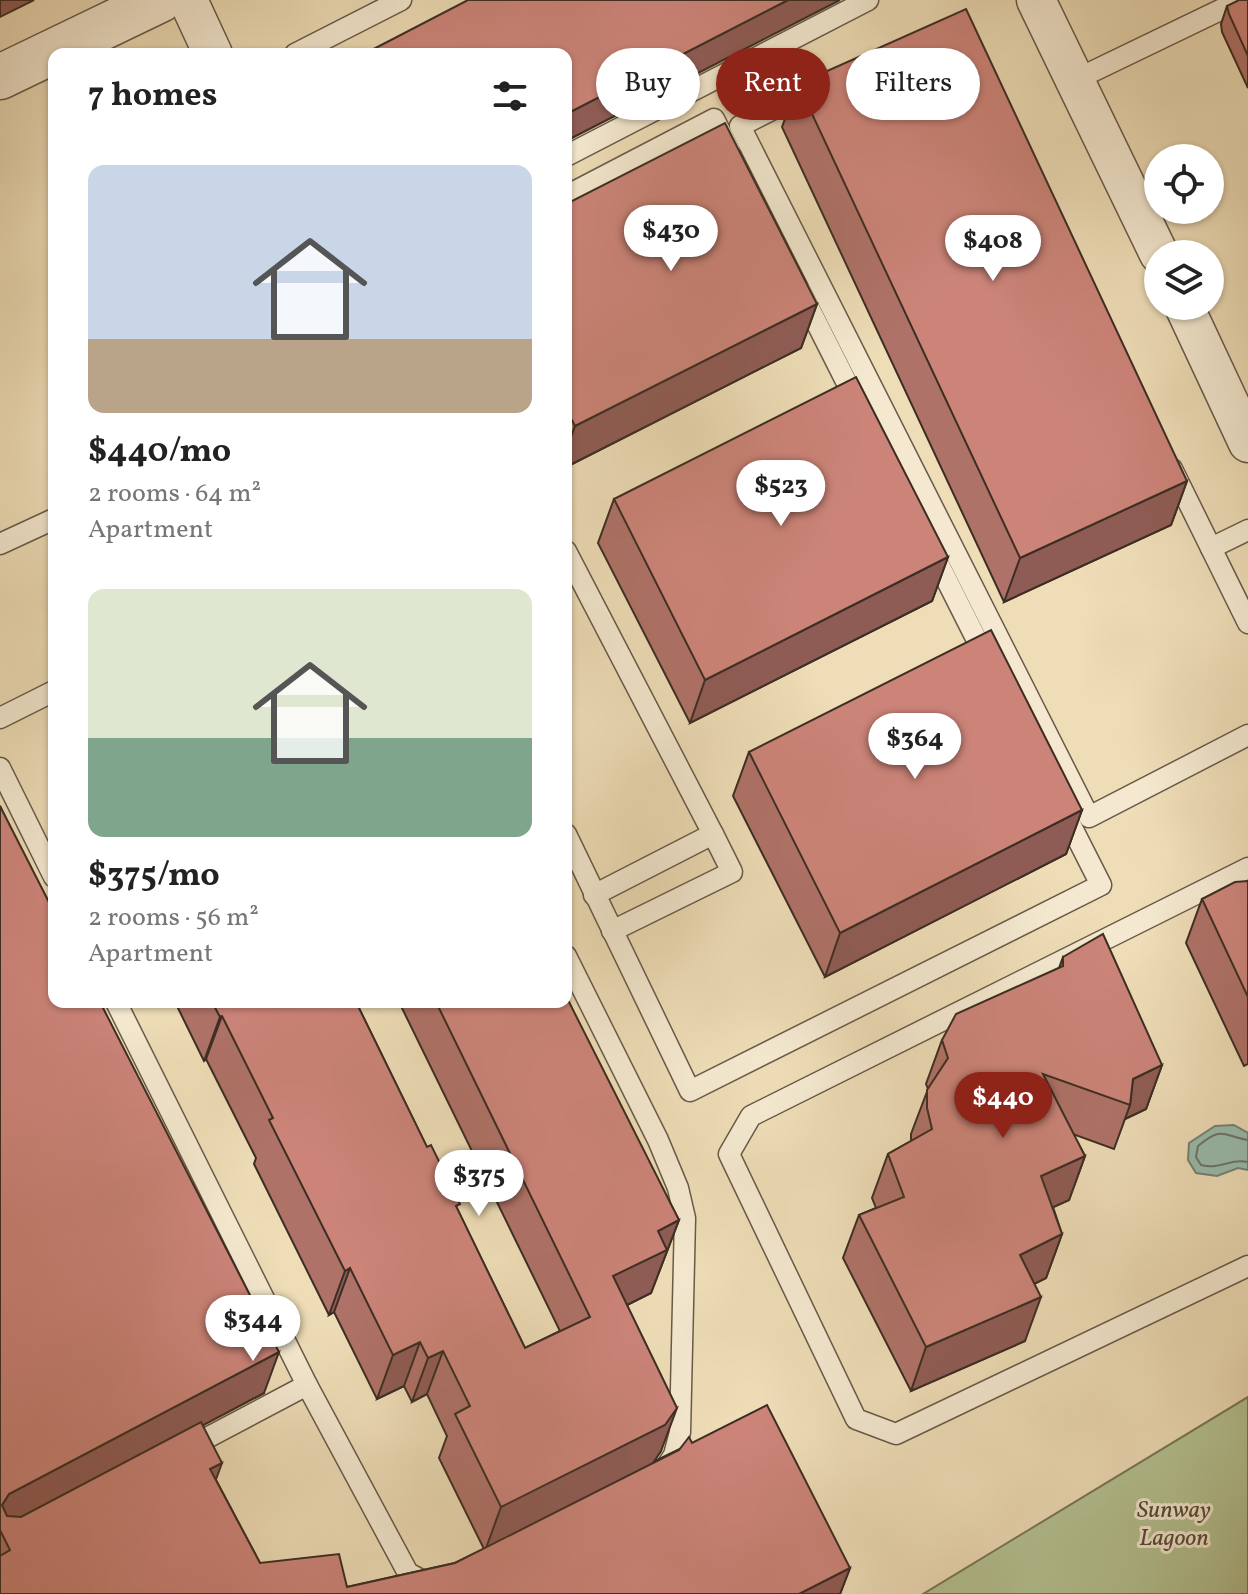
<!DOCTYPE html>
<html lang="en">
<head>
<meta charset="utf-8">
<style>
	body { margin:0; font-family:Vollkorn,serif; background:#f6f6f6; color:#222; height:100vh; display:flex; flex-direction:column; font-size:30px; white-space:nowrap }
	* { box-sizing:border-box; margin:0 }
	p { font-size:26px; color:#767676 }
	.icon { flex:none; width:44px; height:44px; fill:none; stroke:currentColor; stroke-width:2; stroke-linecap:round; stroke-linejoin:round }
	.map { position:relative; flex:1; overflow:hidden }
	.sheet { position:absolute; left:48px; top:48px; width:524px; height:960px; display:flex; flex-direction:column; background:#fff; border-radius:16px; box-shadow:0 2px 6px #0004 }
	.sheet>* { flex:none }
	.banner { position:absolute; left:596px; top:48px; width:532px; height:72px; display:flex; gap:16px }
	.fabs { position:absolute; left:1144px; top:144px; display:grid; gap:16px }
	.fabs a { display:grid; place-items:center; width:80px; height:80px; border-radius:50%; background:#fff; box-shadow:0 2px 6px #0004; font-size:40px }
	.price { position:absolute; translate:-50% -68px; padding:0 18px; border-radius:28px; background:#fff; color:#222; font-size:26px; line-height:52px; filter:drop-shadow(0 2px 4px #0008) }
	.price::after { content:''; position:absolute; left:50%; top:48px; width:24px; height:18px; margin-left:-12px; background:inherit; clip-path:polygon(0 0,100% 0,50% 100%) }
	.price.on { background:#8f2418; color:#fff }
	ul { padding:0; list-style:none }
	li { display:grid; align-content:center; gap:16px; height:424px; padding:0 40px }
	li span { display:grid; place-items:center; height:248px; border-radius:16px; color:#555 }
	li>.icon { margin-inline-start:auto }
	span .icon { width:144px; height:144px; fill:#fffc; stroke-width:1 }
	li b { font-size:34px }
	h2 { display:flex; justify-content:space-between; align-items:center; height:96px; padding:0 40px; font-size:34px }
	.tag { padding:0 28px; border-radius:36px; background:#fff; box-shadow:0 2px 6px #0004; font-size:28px; line-height:72px }
	.tag.on { background:#8f2418; color:#fff }
	.map>svg:first-child { display:block }
	.green { fill:#b4c292; stroke:#78785a; stroke-width:2 }
	.water { fill:#99bcac; stroke:#748375; stroke-width:2 }
	.lines { fill:none; stroke-linecap:round; stroke-linejoin:round }
	.shore { stroke:#6a7568; stroke-width:2 }
	.service-casing { stroke:#685a48; stroke-width:23 }
	.minor-casing { stroke:#685a48; stroke-width:41 }
	.tertiary-casing { stroke:#685a48; stroke-width:47 }
	.service { stroke:#f4e9d0; stroke-width:20 }
	.minor { stroke:#f4e9d0; stroke-width:38 }
	.tertiary { stroke:#f4e9d0; stroke-width:44 }
	.wall { fill:#af7268; stroke:#3c2e23; stroke-width:2 }
	.shaded-wall { fill:#8f5c55; stroke:#3c2e23; stroke-width:2 }
	.building { fill:#cc8479; stroke:#3c2e23; stroke-width:2 }
	.labels { text-anchor:middle; stroke-width:6; stroke-linejoin:round; paint-order:stroke }
	.park-label { font-size:24px; font-style:italic; fill:#544c39; stroke:#f4e9d0 }
</style>
</head>
<body>
<div class="map">
<svg width="1248" height="1594" viewBox="0 0 1248 1594">
	<rect width="100%" height="100%" fill="#eeddb7"/>
	<filter id="stains"><feTurbulence type="fractalNoise" baseFrequency=".0025" numOctaves="4"/><feColorMatrix values="0 0 0 0 .2 0 0 0 0 .09 0 0 0 0 .02 0 0 0 .5 -.17"/></filter>
	<radialGradient id="worn" r=".72"><stop offset=".6" stop-color="#630" stop-opacity="0"/><stop offset="1" stop-color="#630" stop-opacity=".3"/></radialGradient>
	<path class="green" d="M1248,1397V1594H923Z"/>
	<path class="water" d="M1234,1125L1248,1133V1170L1238,1168L1217,1176L1196,1173L1188,1160L1189,1143L1215,1126Z"/>
	<g class="lines">
		<path class="shore" d="M1248,1140C1223,1136 1223,1125 1198,1146L1196,1157L1201,1165C1222,1170 1229,1158 1248,1162"/>
		<defs>
			<g id="service">
				<path d="M295,54L401,0"/>
				<path d="M1075,80L1241,0"/>
				<path d="M815,88L740,126L1089,817L1248,735"/>
				<path d="M566,156L868,0"/>
				<path d="M566,196L714,119L730,151"/>
				<path d="M800,290L858,405"/>
				<path d="M1172,469L1248,623"/>
				<path d="M0,544L54,519"/>
				<path d="M930,547L988,662"/>
				<path d="M1211,548L1248,530"/>
				<path d="M566,551L713,834L594,895"/>
				<path d="M0,718L54,691"/>
				<path d="M0,768L54,877"/>
				<path d="M566,834L690,1091L1101,885L1062,808"/>
				<path d="M1248,868L751,1116L729,1154L856,1419L896,1434L1248,1266"/>
				<path d="M612,931L732,872L713,834"/>
				<path d="M566,956L658,1140L678,1188L685,1218L680,1432L674,1455L663,1472"/>
				<path d="M116,1002L307,1385L408,1573L431,1585"/>
				<path d="M186,1449L307,1385"/>
			</g>
			<g id="minor">
				<path d="M188,0L213,54"/>
				<path d="M1036,0L1159,254"/>
				<path d="M1184,306L1248,443"/>
			</g>
			<path id="tertiary" d="M0,77L160,0"/>
		</defs>
		<use href="#service" class="service-casing"/>
		<use href="#minor" class="minor-casing"/>
		<use href="#tertiary" class="tertiary-casing"/>
		<use href="#service" class="service"/>
		<use href="#minor" class="minor"/>
		<use href="#tertiary" class="tertiary"/>
	</g>
	<g class="wall">
		<path d="M1248,0V88L1222,32L1221,24L1227,6Z"/>
		<path d="M798,84L1187,481L1171,525L1004,602L782,127Z"/>
		<path d="M566,204L817,304L801,348L566,467Z"/>
		<path d="M614,499L948,557L932,601L690,723L598,543Z"/>
		<path d="M749,752L1082,810L1066,854L825,977L733,796Z"/>
		<path d="M0,806L264,1393L203,1425L216,1480L260,1563L347,1587L455,1563L484,1549L439,1458L447,1436L427,1394L412,1402L404,1386L377,1399L334,1312L329,1315L254,1164L256,1158L206,1059L204,1061L175,1002H356L525,1348L560,1331L399,1002H566L679,1220L651,1293L627,1305L661,1451L653,1462L692,1443L850,1568L840,1594H0Z"/>
		<path d="M1248,881V1064L1244,1066L1186,943L1202,899Z"/>
		<path d="M1063,957L1162,1065L1146,1109L1125,1119L1114,1149L1073,1134L1085,1156L1069,1200L1053,1207L1062,1234L1046,1278L1034,1284L1025,1341L911,1391L843,1258L859,1215L876,1208L872,1198L888,1154L911,1141V1134L928,1089L926,1084L942,1040L1059,968Z"/>
	</g>
	<g class="shaded-wall">
		<path d="M0,0H34L0,17Z"/>
		<path d="M788,0H840L566,141V119L572,111Z"/>
		<path d="M817,304L801,348L566,467V451L575,426Z"/>
		<path d="M1187,481L1171,525L1004,602L1020,558Z"/>
		<path d="M948,557L932,601L690,723L705,680Z"/>
		<path d="M1082,810L1066,854L825,977L840,933Z"/>
		<path d="M222,1016L206,1059L204,1061L220,1017Z"/>
		<path d="M1162,1065L1146,1109L1125,1119L1130,1105L1133,1079Z"/>
		<path d="M1085,1156L1069,1200L1025,1220L1041,1176Z"/>
		<path d="M679,1220L651,1293L597,1320L613,1276L658,1231Z"/>
		<path d="M1062,1234L1046,1278L1004,1299L1020,1255Z"/>
		<path d="M350,1268L334,1312L329,1315L345,1271Z"/>
		<path d="M1041,1297L1025,1341L911,1391L926,1347Z"/>
		<path d="M420,1342L404,1386L377,1399L393,1355Z"/>
		<path d="M443,1351L427,1394L412,1402L428,1358Z"/>
		<path d="M279,1352L264,1393L1,1532L2,1505L9,1494Z"/>
		<path d="M677,1408L661,1451L649,1469L485,1551L501,1507Z"/>
		<path d="M222,1463L207,1504L210,1469Z"/>
		<path d="M850,1568L840,1594H799Z"/>
	</g>
	<g class="building">
		<path d="M468,0H788L572,111L567,117L566,129V54H364Z"/>
		<path d="M1239,0H1248V56L1229,14L1227,6Z"/>
		<path d="M966,9L1187,481L1020,558L798,84Z"/>
		<path d="M725,123L817,304L575,426L566,409V204Z"/>
		<path d="M856,377L948,557L705,680L614,499Z"/>
		<path d="M991,630L1082,810L840,933L749,752Z"/>
		<path d="M0,806L54,912V1002H100L279,1352L9,1494L2,1505L7,1516L21,1517L201,1422L222,1463L210,1469L260,1563L339,1554L347,1587L455,1563L679,1450L689,1437L692,1443L767,1405L850,1568L799,1594H0V1556L10,1550L0,1530Z"/>
		<path d="M1248,881V997L1202,899L1235,882Z"/>
		<path d="M1103,934L1162,1065L1133,1079L1130,1105L1043,1074L1085,1156L1041,1176L1062,1234L1020,1255L1041,1297L926,1347L859,1215L904,1197L888,1154L932,1129L927,1108V1090L948,1058L942,1040L956,1014L1063,966V957Z"/>
		<path d="M566,996L679,1220L658,1231L667,1250L613,1276L677,1408L665,1425L501,1507L455,1414L470,1406L443,1351L428,1358L420,1342L393,1355L350,1268L345,1271L269,1120L273,1118L222,1016L220,1017L212,1002H356L427,1147L431,1145L460,1204L456,1206L525,1348L590,1317L436,1002H566Z"/>
	</g>
	<g class="labels">
		<g class="park-label">
			<text x="1174" y="1517">Sunway<tspan x="1174" dy="28">Lagoon</tspan></text>
		</g>
	</g>
	<rect width="100%" height="100%" filter="url(#stains)"/>
	<rect width="100%" height="100%" fill="url(#worn)"/>
</svg>
<div class="fabs">
<a><svg class="icon" aria-label="locate" viewBox="0 0 24 24"><circle cx="12" cy="12" r="6"/><path d="M12 2v4M12 18v4M2 12h4M18 12h4"/></svg></a>
<a><svg class="icon" aria-label="layers" viewBox="0 0 24 24"><path d="M12 4l9 5-9 5-9-5zM3 14l9 5 9-5"/></svg></a>
</div>
<b class="price" style="left:671px;top:273px">$430</b>
<b class="price" style="left:993px;top:283px">$408</b>
<b class="price" style="left:781px;top:528px">$523</b>
<b class="price" style="left:915px;top:781px">$364</b>
<b class="price on" style="left:1003px;top:1140px">$440</b>
<b class="price" style="left:479px;top:1218px">$375</b>
<b class="price" style="left:253px;top:1363px">$344</b>
<div class="banner">
<a class="tag">Buy</a>
<a class="tag on">Rent</a>
<a class="tag">Filters</a>
</div>
<section class="sheet">
<h2>7 homes<svg class="icon" aria-label="filters" viewBox="0 0 24 24"><path d="M4 7h16M4 17h16"/><circle cx="9" cy="7" r="2"/><circle cx="15" cy="17" r="2"/></svg></h2>
<ul>
<li><span style="background:linear-gradient(#c9d6e8 70%,#b9a48a 0)"><svg class="icon" aria-label="home" viewBox="0 0 24 24"><path d="M3 11l9-7 9 7M6 9v11h12V9"/></svg></span><div><b>$440/mo</b><p>2 rooms · 64 m²</p><p>Apartment</p></div></li>
<li><span style="background:linear-gradient(#dfe7d0 60%,#7fa58c 0)"><svg class="icon" aria-label="home" viewBox="0 0 24 24"><path d="M3 11l9-7 9 7M6 9v11h12V9"/></svg></span><div><b>$375/mo</b><p>2 rooms · 56 m²</p><p>Apartment</p></div></li>
</ul>
</section>
</div>
</body>
</html>
